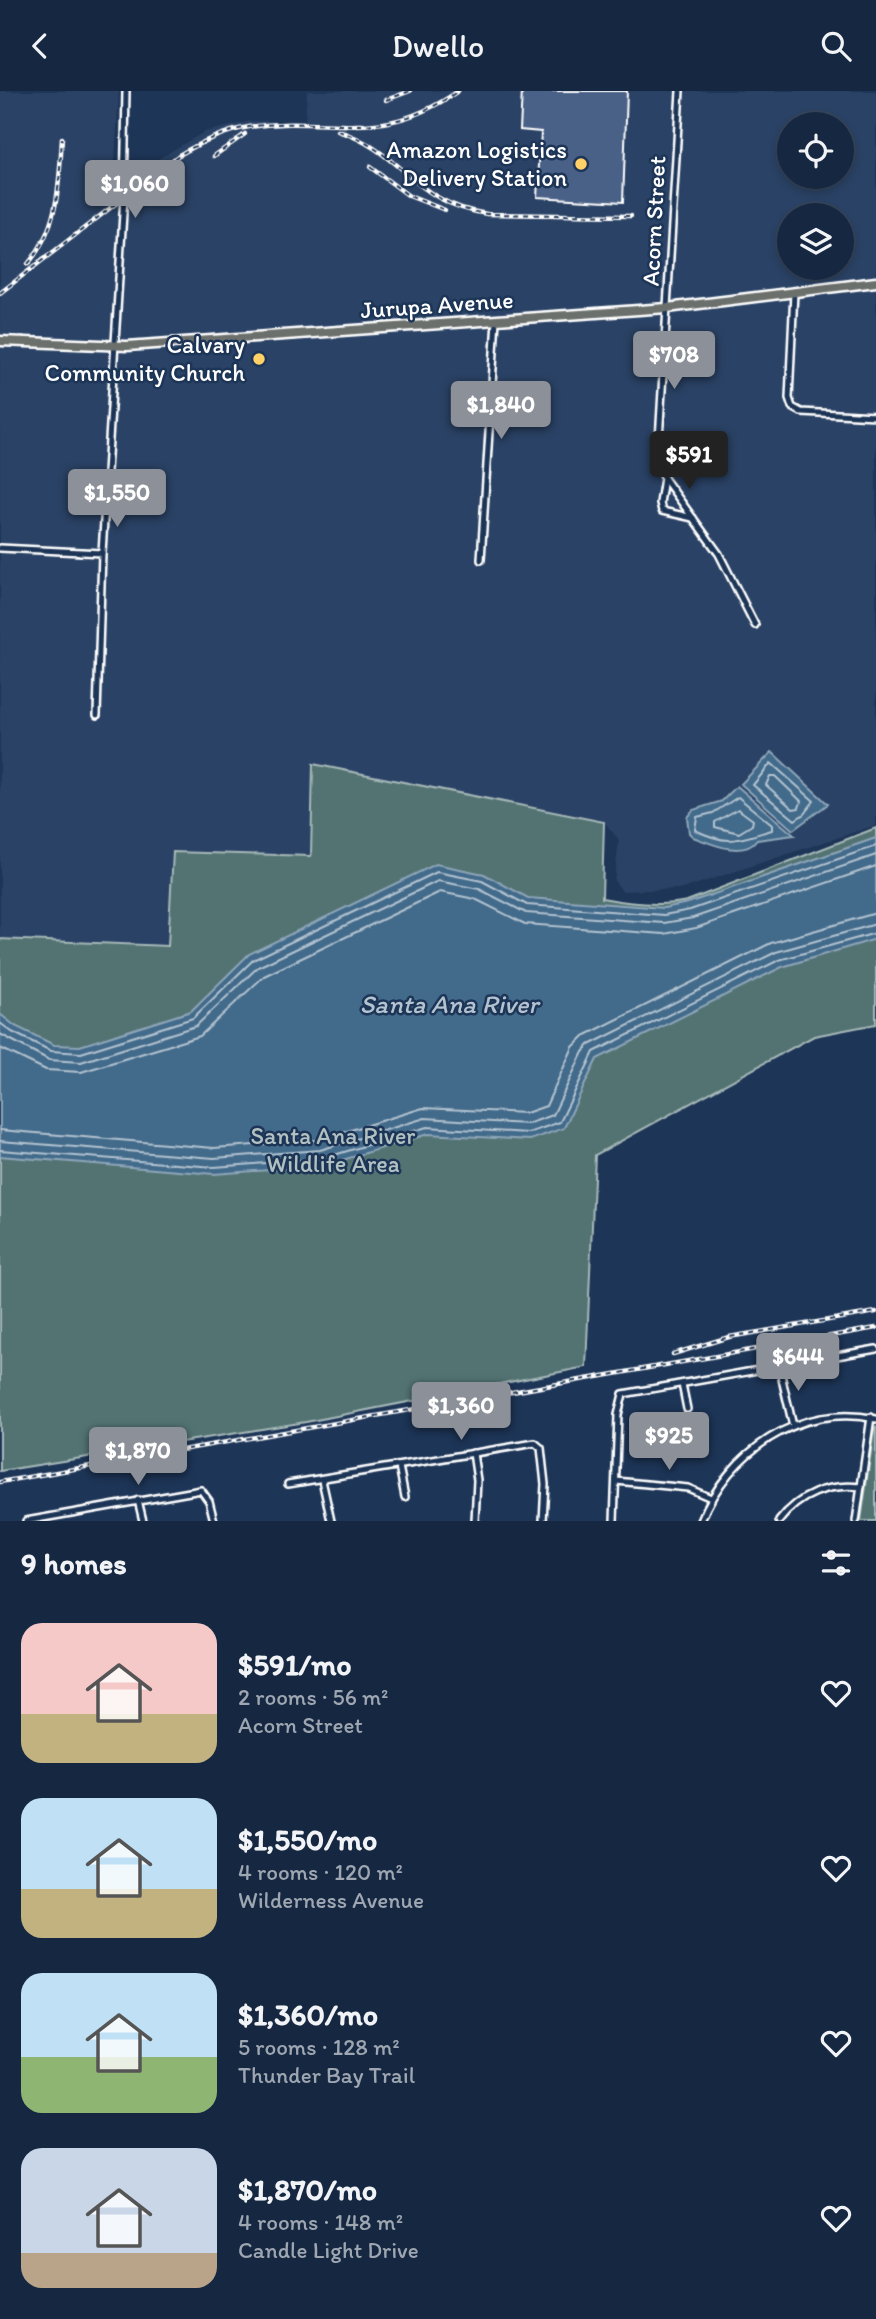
<!DOCTYPE html>
<html lang="en">
<head>
<meta charset="utf-8">
<style>
	body { margin:0; font-family:Itim,sans-serif; background:#1f3048; color:#f1f3f6; height:100vh; display:flex; flex-direction:column; font-size:26px; white-space:nowrap }
	* { box-sizing:border-box; margin:0 }
	p { font-size:23px; color:#9ea6b1 }
	.icon { flex:none; width:38px; height:38px; fill:none; stroke:currentColor; stroke-width:2; stroke-linecap:round; stroke-linejoin:round }
	.map { position:relative; height:1430px; overflow:hidden }
	.sheet { display:flex; flex-direction:column; background:#162841; flex:1 }
	.sheet>* { flex:none }
	.controls { position:absolute; left:777px; top:21px; display:grid; gap:14px }
	.controls a { display:grid; place-items:center; width:77px; height:77px; border-radius:50%; background:#162841; box-shadow:0 4px 10px #0003,0 0 0 2px #35445a; font-size:35px }
	.price { position:absolute; translate:-50% -60px; padding:0 16px; border-radius:7px; background:#8c9099; color:#fff; font-size:23px; line-height:46px; filter:drop-shadow(0 2px 4px #0008) }
	.price::after { content:''; position:absolute; left:50%; top:42px; width:21px; height:16px; margin-left:-10px; background:inherit; clip-path:polygon(0 0,100% 0,50% 100%) }
	.price.current { background:#222; color:#fff }
	ul { padding:0; list-style:none }
	li { display:flex; align-items:center; gap:21px; height:175px; padding:0 21px }
	li span { display:grid; place-items:center; flex:none; width:196px; height:140px; border-radius:21px; color:#555 }
	li>.icon { margin-inline-start:auto }
	span .icon { width:84px; height:84px; fill:#fffc; stroke-width:1 }
	li b { font-size:30px }
	h2 { display:flex; justify-content:space-between; align-items:center; height:84px; padding:0 21px; font-size:30px }
	header { display:flex; justify-content:space-between; align-items:center; height:91px; padding:0 21px; background:#162841; font-size:32px; font-weight:600 }
	.map>svg:first-child { display:block }
	.built { fill:#2a4265; fill-rule:evenodd }
	.green { fill:#527373; stroke:#a8b9b9; stroke-width:2 }
	.water { fill:#426a8a; stroke:#8ea6b9; stroke-width:2 }
	.lines { fill:none; stroke-linecap:round; stroke-linejoin:round }
	.shore { stroke:#b3c3d0; stroke-width:2 }
	.building { fill:#4a6187; stroke:#fff; stroke-width:2 }
	.street-casing { stroke:#fff; stroke-width:10 }
	.primary-casing { stroke:#fff; stroke-width:13 }
	.street { stroke:#1d3557; stroke-width:5 }
	.primary { stroke:#6c706d; stroke-width:8 }
	.rail-casing { stroke:#fff; stroke-width:4.5 }
	.rail { stroke:#1d3557; stroke-width:2; stroke-dasharray:5; stroke-linecap:butt }
	.poi-dot { fill:#ffd166; stroke:#1d3557; stroke-width:2.5 }
	.labels { text-anchor:middle; stroke-width:5; stroke-linejoin:round; paint-order:stroke }
	.poi-label { font-size:24px; fill:#fff; stroke:#1d3557; text-anchor:end }
	.street-label { font-size:24px; fill:#fff; stroke:#1d3557 }
	.park-label { font-size:24px; fill:#b1c0c0; stroke:#1d3557 }
	.water-label { font-size:26px; font-style:italic; fill:#b3c3d0; stroke:#1d3557 }
</style>
</head>
<body>
<header><svg class="icon" aria-label="back" viewBox="0 0 24 24"><path d="M15 5l-7 7 7 7"/></svg>Dwello<svg class="icon" aria-label="search" viewBox="0 0 24 24"><circle cx="10" cy="10" r="6"/><path d="M15 15l6 6"/></svg></header>
<div class="map">
<svg width="876" height="1430" viewBox="0 0 876 1430">
	<rect width="100%" height="100%" fill="#1d3557"/>
	<filter id="ink" filterUnits="userSpaceOnUse"><feTurbulence type="fractalNoise" baseFrequency=".0143" numOctaves="2"/><feDisplacementMap in="SourceGraphic" scale="14" xChannelSelector="R" yChannelSelector="G"/><feConvolveMatrix kernelMatrix="1 2 1 2 8 2 1 2 1" color-interpolation-filters="sRGB"/></filter>
	<g filter="url(#ink)">
		<path class="built" d="M0,0H119L113,105L158,68L204,41L252,30L305,31L307,0H876V734L682,798L622,800L614,790L619,749L604,731L313,674L311,765L173,761L168,855L0,848ZM789,33H842V86H789ZM789,124H842V177H789Z"/>
		<g class="green">
			<path d="M313,673L604,731L602,807C628,812 660,816 687,810L876,737V933L814,945L595,1064L586,1276L306,1331L0,1380V848L168,855L173,761L311,765Z"/>
			<path d="M876,1335V1430H861L874,1339Z"/>
		</g>
		<g class="water">
			<path d="M772,661L828,713L793,739L741,693Z"/>
			<path d="M737,695L794,744L757,749C743,768 710,752 693,746L689,742L687,726L693,719L722,710Z"/>
			<path d="M876,747V848L782,876L597,968L564,1037L530,1049L428,1043L323,1075L214,1083L0,1065V923L15,935L54,954L80,955L191,920L249,863L436,773L484,783L528,807L664,817L688,812Z"/>
		</g>
		<g class="lines">
			<g class="shore">
				<path d="M771,672L814,710L804,723L795,729L753,694Z"/>
				<path d="M770,685H775L801,710L799,717L793,718L766,694Z"/>
				<path d="M738,706L772,734V739C739,748 730,756 695,739L697,726L713,722Z"/>
				<path d="M738,718L753,729L752,734L739,742L715,736V731Z"/>
				<path d="M0,932L12,941L51,960L81,962L193,927L253,869L437,781L482,790L527,814L664,824L690,819L876,755"/>
				<path d="M0,943L49,969L81,971L196,935L258,876L438,790L479,798L526,822L664,832L693,827L876,764"/>
				<path d="M0,957L46,979L81,981L200,945L264,885L440,801L475,808L525,833L664,843L696,837L876,775"/>
				<path d="M0,1039L214,1057L318,1049L423,1017L526,1022L546,1015L573,956L584,945L771,852L876,822"/>
				<path d="M0,1050L214,1067L320,1059L425,1027L527,1033L553,1024L583,961L589,954L776,861L876,833"/>
				<path d="M0,1059L214,1076L321,1068L427,1036L528,1042L560,1031L594,961L779,869L876,842"/>
			</g>
		</g>
		<path class="building" d="M522,0H627L623,111L537,106L541,41L520,39Z"/>
		<g class="lines">
			<defs>
				<g id="street">
					<path d="M680,0L658,366L664,387L719,463L755,534"/>
					<path d="M794,201L789,307L792,316L801,321L876,325"/>
					<path d="M664,387L660,412L662,420L693,427"/>
					<path d="M0,457L102,462"/>
					<path d="M481,469L496,229"/>
					<path d="M97,624L102,462L124,106L126,0"/>
					<path d="M779,1275L793,1335"/>
					<path d="M682,1293L687,1318"/>
					<path d="M473,1362L477,1389L475,1430"/>
					<path d="M399,1375L405,1406"/>
					<path d="M322,1389L331,1430"/>
					<path d="M616,1390L688,1397L711,1407"/>
					<path d="M288,1393L535,1352L541,1357L545,1393L543,1430"/>
					<path d="M138,1409L143,1430"/>
					<path d="M26,1430L201,1399L209,1410L214,1430"/>
					<path d="M614,1430L618,1324L623,1303L876,1258"/>
					<path d="M701,1430C728,1361 800,1311 876,1328"/>
					<path d="M779,1430C799,1404 828,1392 861,1396"/>
					<path d="M856,1430L871,1326"/>
				</g>
				<path id="primary" d="M0,250L127,255L667,217L876,191"/>
			</defs>
			<use href="#street" class="street-casing"/>
			<use href="#primary" class="primary-casing"/>
			<use href="#street" class="street"/>
			<use href="#primary" class="primary"/>
			<defs>
				<g id="rail">
					<path d="M386,9L410,0"/>
					<path d="M338,40C403,60 412,112 487,123L631,125"/>
					<path d="M214,65L245,43"/>
					<path d="M370,76L409,105L445,119"/>
					<path d="M28,173C59,136 59,93 62,47"/>
					<path d="M0,202L179,64C202,51 224,40 249,36C332,23 379,56 458,0"/>
					<path d="M673,1263L729,1246L876,1221"/>
					<path d="M0,1391L876,1237"/>
				</g>
			</defs>
			<use href="#rail" class="rail-casing"/>
			<use href="#rail" class="rail"/>
		</g>
	</g>
	<g class="poi-dot">
		<circle cx="581" cy="73" r="7"/>
		<circle cx="259" cy="268" r="7"/>
	</g>
	<g class="labels">
		<g class="poi-label">
			<text x="567" y="67">Amazon Logistics<tspan x="567" dy="28">Delivery Station</tspan></text>
			<text x="245" y="262">Calvary<tspan x="245" dy="28">Community Church</tspan></text>
		</g>
		<g class="street-label">
			<text transform="translate(654 130) rotate(-87)" y="8">Acorn Street</text>
			<text transform="translate(437 214) rotate(-4)" y="8">Jurupa Avenue</text>
		</g>
		<g class="park-label">
			<text x="333" y="1053">Santa Ana River<tspan x="333" dy="28">Wildlife Area</tspan></text>
		</g>
		<g class="water-label">
			<text x="449" y="922">Santa Ana River</text>
		</g>
	</g>
</svg>
<div class="controls">
<a><svg class="icon" aria-label="locate" viewBox="0 0 24 24"><circle cx="12" cy="12" r="6"/><path d="M12 2v4M12 18v4M2 12h4M18 12h4"/></svg></a>
<a><svg class="icon" aria-label="layers" viewBox="0 0 24 24"><path d="M12 4l9 5-9 5-9-5zM3 14l9 5 9-5"/></svg></a>
</div>
<b class="price" style="left:135px;top:129px">$1,060</b>
<b class="price" style="left:674px;top:300px">$708</b>
<b class="price" style="left:501px;top:350px">$1,840</b>
<b class="price current" style="left:689px;top:400px">$591</b>
<b class="price" style="left:117px;top:438px">$1,550</b>
<b class="price" style="left:798px;top:1302px">$644</b>
<b class="price" style="left:461px;top:1351px">$1,360</b>
<b class="price" style="left:669px;top:1381px">$925</b>
<b class="price" style="left:138px;top:1396px">$1,870</b>
</div>
<section class="sheet">
<h2>9 homes<svg class="icon" aria-label="filters" viewBox="0 0 24 24"><path d="M4 7h16M4 17h16"/><circle cx="9" cy="7" r="2"/><circle cx="15" cy="17" r="2"/></svg></h2>
<ul>
<li><span style="background:linear-gradient(#f6c9c9 65%,#c2b280 0)"><svg class="icon" aria-label="home" viewBox="0 0 24 24"><path d="M3 11l9-7 9 7M6 9v11h12V9"/></svg></span><div><b>$591/mo</b><p>2 rooms · 56 m²</p><p>Acorn Street</p></div><svg class="icon" aria-label="heart" viewBox="0 0 24 24"><path d="M12 20l-8-8c-3-5 5-10 8-4 3-6 11-1 8 4z"/></svg></li>
<li><span style="background:linear-gradient(#bfe0f5 65%,#c2b280 0)"><svg class="icon" aria-label="home" viewBox="0 0 24 24"><path d="M3 11l9-7 9 7M6 9v11h12V9"/></svg></span><div><b>$1,550/mo</b><p>4 rooms · 120 m²</p><p>Wilderness Avenue</p></div><svg class="icon" aria-label="heart" viewBox="0 0 24 24"><path d="M12 20l-8-8c-3-5 5-10 8-4 3-6 11-1 8 4z"/></svg></li>
<li><span style="background:linear-gradient(#bfe0f5 60%,#8fb573 0)"><svg class="icon" aria-label="home" viewBox="0 0 24 24"><path d="M3 11l9-7 9 7M6 9v11h12V9"/></svg></span><div><b>$1,360/mo</b><p>5 rooms · 128 m²</p><p>Thunder Bay Trail</p></div><svg class="icon" aria-label="heart" viewBox="0 0 24 24"><path d="M12 20l-8-8c-3-5 5-10 8-4 3-6 11-1 8 4z"/></svg></li>
<li><span style="background:linear-gradient(#c9d6e8 75%,#b9a48a 0)"><svg class="icon" aria-label="home" viewBox="0 0 24 24"><path d="M3 11l9-7 9 7M6 9v11h12V9"/></svg></span><div><b>$1,870/mo</b><p>4 rooms · 148 m²</p><p>Candle Light Drive</p></div><svg class="icon" aria-label="heart" viewBox="0 0 24 24"><path d="M12 20l-8-8c-3-5 5-10 8-4 3-6 11-1 8 4z"/></svg></li>
</ul>
</section>
</body>
</html>
